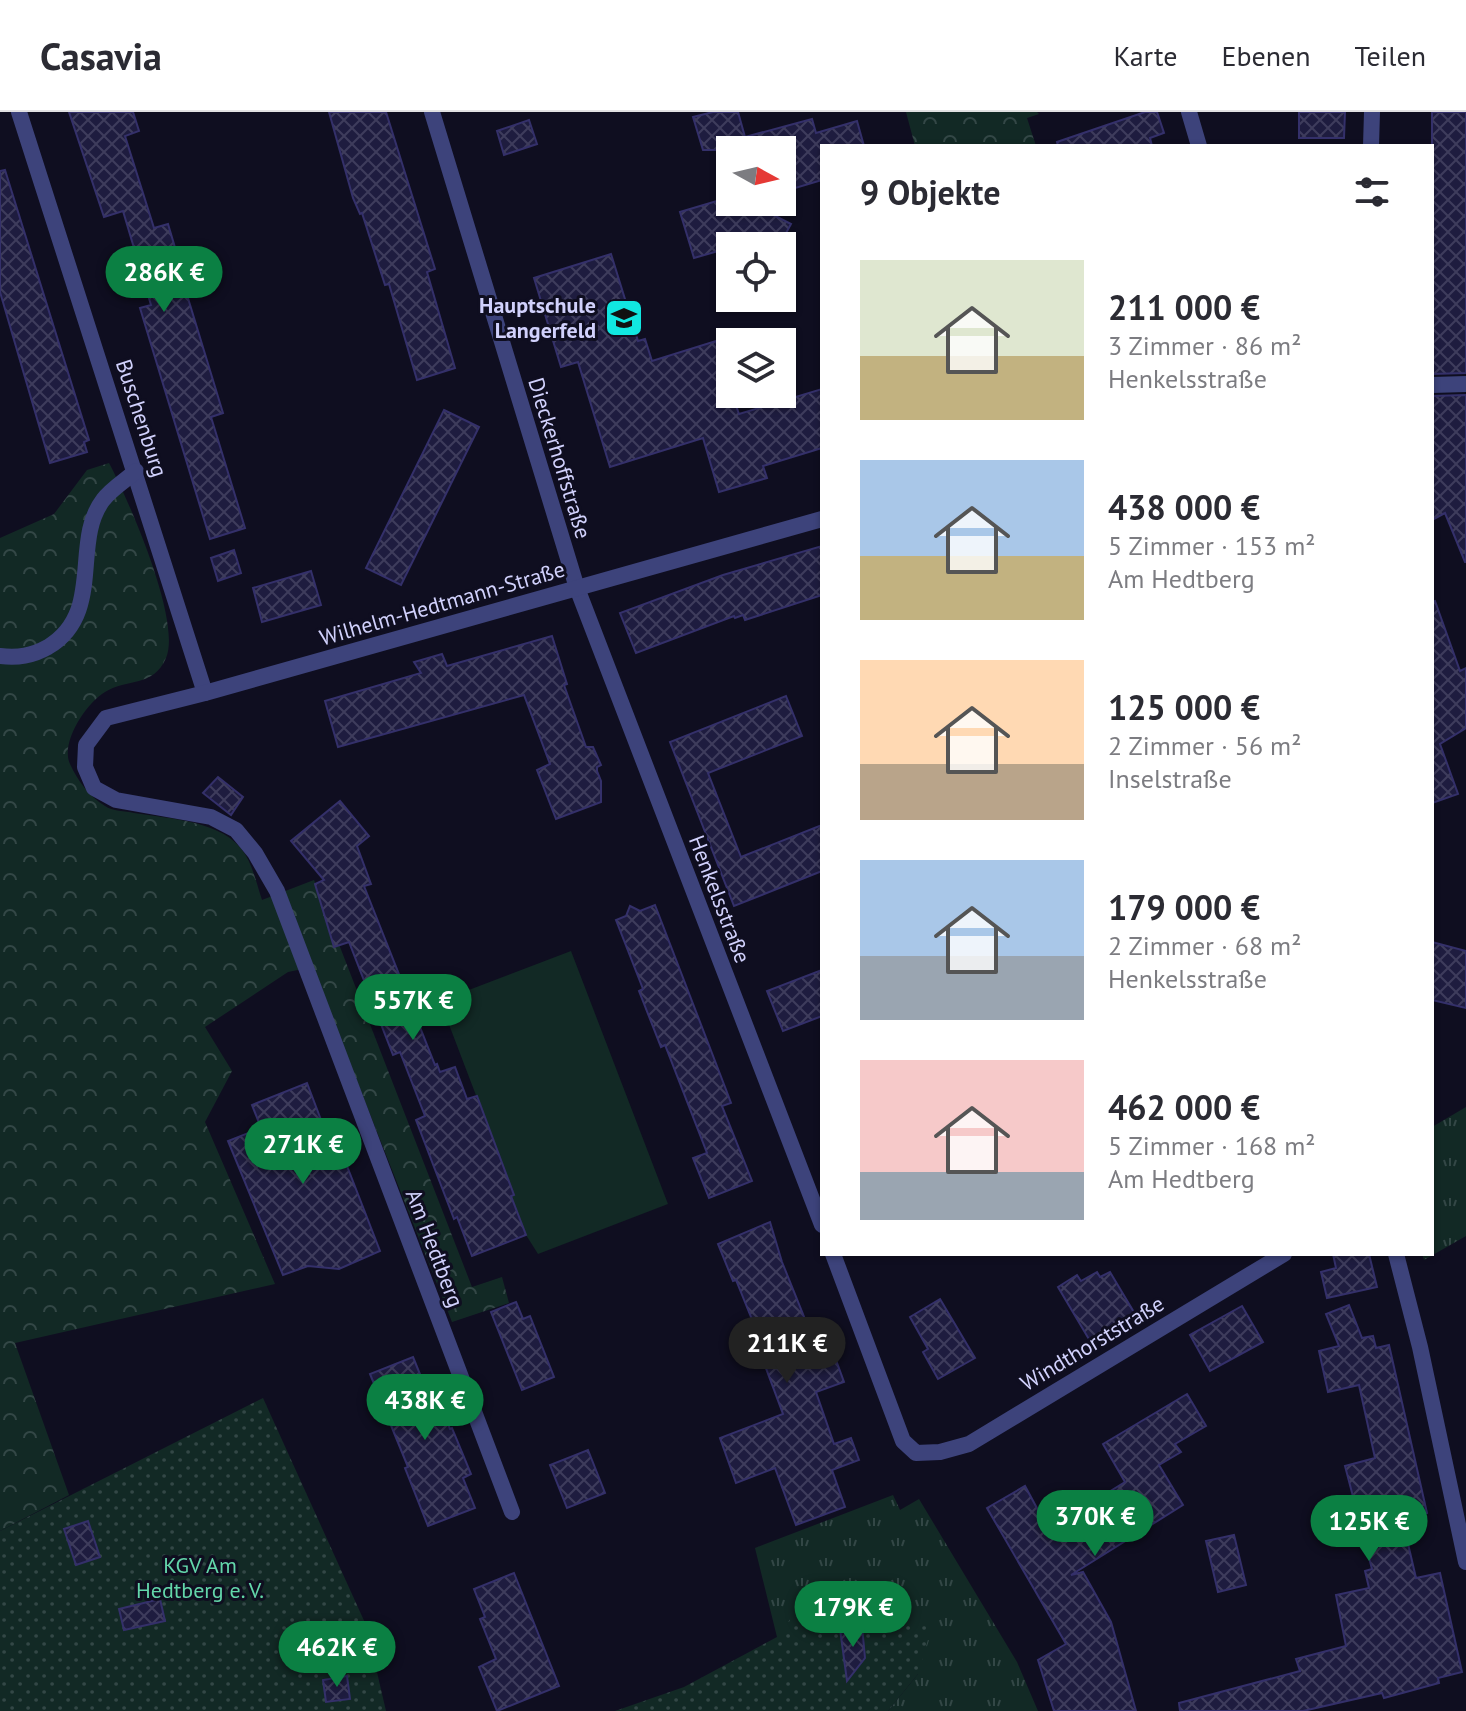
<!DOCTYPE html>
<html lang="de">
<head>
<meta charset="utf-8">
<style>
	body { margin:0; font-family:"PT Sans",sans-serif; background:#f7f7f7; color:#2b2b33; height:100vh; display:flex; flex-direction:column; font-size:30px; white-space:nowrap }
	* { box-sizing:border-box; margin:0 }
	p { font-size:26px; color:#7c7c81 }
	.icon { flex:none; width:44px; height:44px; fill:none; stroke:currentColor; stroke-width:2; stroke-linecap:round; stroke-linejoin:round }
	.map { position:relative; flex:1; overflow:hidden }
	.side { position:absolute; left:820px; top:32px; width:614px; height:1112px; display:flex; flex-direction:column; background:#fff; border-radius:0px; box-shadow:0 2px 6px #0004 }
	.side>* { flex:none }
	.needle { width:52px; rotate:98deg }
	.buttons { position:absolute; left:716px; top:24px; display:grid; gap:16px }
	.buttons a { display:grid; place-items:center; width:80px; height:80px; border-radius:0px; background:#fff; box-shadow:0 2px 6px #0004; font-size:40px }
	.price { position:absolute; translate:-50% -68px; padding:0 18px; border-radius:28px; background:#0b8043; color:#fff; font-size:26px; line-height:52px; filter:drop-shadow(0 2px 4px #0008) }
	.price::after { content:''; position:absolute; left:50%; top:48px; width:24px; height:18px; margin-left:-12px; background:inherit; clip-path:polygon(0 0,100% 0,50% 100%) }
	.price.active { background:#222; color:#fff }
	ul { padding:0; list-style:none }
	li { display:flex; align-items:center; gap:24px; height:200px; padding:0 40px }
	li span { display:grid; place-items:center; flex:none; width:224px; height:160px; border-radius:0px; color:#555 }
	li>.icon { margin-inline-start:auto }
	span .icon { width:96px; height:96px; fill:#fffc; stroke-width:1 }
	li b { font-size:34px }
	h2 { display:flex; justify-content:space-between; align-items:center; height:96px; padding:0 40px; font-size:34px }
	header { display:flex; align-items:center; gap:48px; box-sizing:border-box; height:112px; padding:0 40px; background:#fff; border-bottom:2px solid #e1e1e2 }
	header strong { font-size:38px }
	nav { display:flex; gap:44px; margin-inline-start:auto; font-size:28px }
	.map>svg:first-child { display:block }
	.grass { fill:url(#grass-tufts) }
	.forest { fill:url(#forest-crowns) }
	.garden { fill:url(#garden-dots) }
	.pitch { fill:#122925 }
	.building { fill:url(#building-cross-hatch); stroke:#34306a; stroke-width:2 }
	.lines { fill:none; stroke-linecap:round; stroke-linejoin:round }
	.minor { stroke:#3d437b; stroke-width:16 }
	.labels { text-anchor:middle; stroke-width:6; stroke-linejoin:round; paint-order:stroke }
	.poi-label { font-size:22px; font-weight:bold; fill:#d1d1fc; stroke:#0f0e20; text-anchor:end }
	.street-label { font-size:22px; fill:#d1d1fc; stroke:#0f0e20 }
	.park-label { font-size:22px; fill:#63d6aa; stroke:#0f0e20 }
</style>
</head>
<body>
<header>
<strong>Casavia</strong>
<nav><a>Karte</a><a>Ebenen</a><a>Teilen</a></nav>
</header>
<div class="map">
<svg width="1466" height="1599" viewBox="0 0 1466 1599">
	<defs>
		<pattern id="grass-tufts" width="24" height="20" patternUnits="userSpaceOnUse" patternTransform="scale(2)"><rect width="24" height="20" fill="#122925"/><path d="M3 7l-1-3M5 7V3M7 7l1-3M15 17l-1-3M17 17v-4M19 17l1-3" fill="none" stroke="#334746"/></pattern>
		<pattern id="forest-crowns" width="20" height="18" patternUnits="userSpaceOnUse" patternTransform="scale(2)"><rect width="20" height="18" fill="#122925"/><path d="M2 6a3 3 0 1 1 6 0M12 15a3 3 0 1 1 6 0" fill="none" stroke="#334746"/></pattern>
		<pattern id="garden-dots" width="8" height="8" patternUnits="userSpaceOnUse" patternTransform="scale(2)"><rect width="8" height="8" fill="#122925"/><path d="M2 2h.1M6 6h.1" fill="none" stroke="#334746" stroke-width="1.8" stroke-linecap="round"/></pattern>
		<pattern id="building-cross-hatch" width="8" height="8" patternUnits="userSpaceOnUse" patternTransform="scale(2)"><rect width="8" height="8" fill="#1e1c3f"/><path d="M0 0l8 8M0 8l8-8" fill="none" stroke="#3e3c5c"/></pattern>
	</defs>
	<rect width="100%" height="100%" fill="#0f0e20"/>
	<g class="grass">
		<path d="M1466,995V1124L1424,1148L1422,1142H1432V1015Z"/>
		<path d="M893,1383L900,1398L919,1387L1017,1550L1038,1599H888L918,1562L777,1525L755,1436Z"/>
	</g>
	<g class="forest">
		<path d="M906,0H1037L1039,2L1027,6L1036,34H915Z"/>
		<path d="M109,351C128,387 182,509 166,546C153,576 127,566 105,580C86,591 60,631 70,652C77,668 90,685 105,694C112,699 125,699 134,701C169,707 224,708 245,742C253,755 257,773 262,788L314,768L472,1175L502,1165L509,1191L452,1210L312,855L288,860L205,915L232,959L205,1010L275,1172L15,1231L69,1383L0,1419V426L54,402L87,358Z"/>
	</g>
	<g class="garden">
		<path d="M263,1286L366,1513L386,1599H0V1419Z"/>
		<path d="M794,1502L932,1514L918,1562L888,1599H615L684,1575L777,1525Z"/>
	</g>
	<path class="pitch" d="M571,839L668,1092L538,1142L526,1123L511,1084L514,1083L440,889Z"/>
	<g class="building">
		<path d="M69,0H133L139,19L125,24L154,116L168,112L179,149L177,150L223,301L211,305L245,416L210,427L140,196L151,193L123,99L104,105Z"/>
		<path d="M329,0H386L435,157L427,160L455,256L417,268L389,172L385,173L362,101L360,102L353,86Z"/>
		<path d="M713,0H738L745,25L812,7L816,21L857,9L864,34H822V68L782,80V38H703L693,5Z"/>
		<path d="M1145,0H1157L1164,21L1150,26L1152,34H1058L1057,30Z"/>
		<path d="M1299,0H1345L1344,26H1299Z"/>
		<path d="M1432,0H1466V261L1432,262Z"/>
		<path d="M529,8L537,32L504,43L497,19Z"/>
		<path d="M5,58L89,328L84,330L87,340L50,351L0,180V59Z"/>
		<path d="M730,85V90H748L791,112L779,134H762L753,129L694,146L680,100Z"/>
		<path d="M611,142L638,229L645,227L652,249L716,229L730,274V282H732L739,302L822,277V336L763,354L767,366L719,380L703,326L610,355L578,250L561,255L534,166Z"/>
		<path d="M1466,283V450H1465L1445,401L1432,408V284Z"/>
		<path d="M444,298L479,315L401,473L366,456Z"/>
		<path d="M822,434V483L745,508L743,503L735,506L734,504L636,541L620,501L723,463Z"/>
		<path d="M234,438L241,461L218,469L211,446Z"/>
		<path d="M311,459L321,493L262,510L253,476Z"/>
		<path d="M1435,489L1460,559L1466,556V616L1440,632L1458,682L1432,691V490Z"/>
		<path d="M552,524L567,572L564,573L586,635H593L601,653L597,655V659L601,669V690L556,707L537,658L550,652L524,583L338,635L325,589L421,561L414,550L442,542L447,554Z"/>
		<path d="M786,584L802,624L708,661L741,745L822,713V759L734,794L670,630Z"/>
		<path d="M218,665L243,685L231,703L203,681Z"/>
		<path d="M340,689L369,724L357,734L371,772L364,774L435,953L437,952L440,960L455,955L467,987L477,984L514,1083L511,1084L526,1123L472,1144L457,1105L454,1107L416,1008L425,1004L400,940L393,943L349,830L334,835L315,772L324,768L291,729Z"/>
		<path d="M655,793L725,975L731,991L722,994L752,1069L709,1086L693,1046L707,1041L665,933L661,935L639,879L643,877L616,808L626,804L630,794L640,799Z"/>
		<path d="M1432,830L1466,839V896L1432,888Z"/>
		<path d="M822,858V904L783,919L767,879Z"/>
		<path d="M307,971L326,1021L333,1018L380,1139L339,1157L308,1154L283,1163L228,1029L261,1016L252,993Z"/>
		<path d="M770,1110L782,1150L809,1217L823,1213L844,1270L816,1280L834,1332L851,1326L859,1348L832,1358L845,1395L796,1413L775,1356L736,1371L720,1326L783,1302L751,1216L755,1215L736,1168L733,1169L718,1132Z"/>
		<path d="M1333,1142H1369L1377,1175L1327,1186L1321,1160L1336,1156Z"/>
		<path d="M1097,1160L1100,1165L1110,1160L1135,1202L1090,1229L1058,1175L1077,1163L1081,1169Z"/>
		<path d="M940,1187L975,1246L938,1267L923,1240L928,1237L910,1205Z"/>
		<path d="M516,1190L523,1207L530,1204L554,1265L522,1278L491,1200Z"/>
		<path d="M1349,1193L1362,1226L1373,1224L1376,1236L1389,1233L1427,1401L1402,1406L1416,1466L1440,1461L1462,1560L1438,1566L1439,1571L1384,1586L1382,1581L1303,1599H1180L1179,1591L1300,1559L1296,1547L1346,1534L1336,1483L1369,1476L1365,1459L1372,1457L1345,1354L1375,1346L1359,1273L1328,1280L1319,1239L1339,1234L1326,1202Z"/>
		<path d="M1242,1194L1263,1230L1210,1259L1190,1223Z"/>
		<path d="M413,1245L428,1282L434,1279L450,1317L452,1316L471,1362L463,1366L475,1396L428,1414L405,1356L408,1355L370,1262Z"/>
		<path d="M1187,1282L1206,1314L1175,1332L1181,1340L1159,1353L1183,1393L1071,1463L1083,1460L1111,1510L1136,1599H1054L1038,1548L1066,1532L987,1396L1025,1374L1038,1398L1045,1394L1055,1413L1125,1370L1103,1332Z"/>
		<path d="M588,1338L605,1381L567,1396L550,1353Z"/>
		<path d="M88,1409L100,1445L76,1453L64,1417Z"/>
		<path d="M1234,1423L1246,1473L1218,1480L1206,1429Z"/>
		<path d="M514,1461L559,1574L497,1599L479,1555L496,1547L480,1507L485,1505L474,1477Z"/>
		<path d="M160,1487L165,1509L124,1518L119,1497Z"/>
		<path d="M862,1514L865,1546L847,1569L840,1517Z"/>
		<path d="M347,1564L350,1587L326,1590L323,1568Z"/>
	</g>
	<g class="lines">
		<g class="minor">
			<path d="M19,0L205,581"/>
			<path d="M432,0L577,476L822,1113"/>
			<path d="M1189,0L1199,34"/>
			<path d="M1371,34L1372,0"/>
			<path d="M1432,273L1466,272"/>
			<path d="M0,544C18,546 32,544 48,535C105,501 71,430 103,388C111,377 126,368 136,359"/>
			<path d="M833,1142L903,1329L916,1341L940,1340L969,1332L1284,1142"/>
			<path d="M1396,1142L1420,1235L1466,1450"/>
			<path d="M512,1400L277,779L255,741L236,718L211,705L116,688L94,676L85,655L86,633L106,606L205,581L822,407"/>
		</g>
	</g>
	<defs>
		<symbol id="school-square" viewBox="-11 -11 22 22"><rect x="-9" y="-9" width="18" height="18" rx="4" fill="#11e7e1" stroke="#0f0e20"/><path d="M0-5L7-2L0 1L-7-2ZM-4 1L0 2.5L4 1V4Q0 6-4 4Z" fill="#111"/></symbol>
	</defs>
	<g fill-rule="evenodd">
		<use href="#school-square" x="602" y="184" width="44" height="44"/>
	</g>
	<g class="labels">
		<g class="poi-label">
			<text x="596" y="201">Hauptschule<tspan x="596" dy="25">Langerfeld</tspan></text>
		</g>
		<g class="street-label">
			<text transform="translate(142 306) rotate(72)" y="8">Buschenburg</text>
			<text transform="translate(560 346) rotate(73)" y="8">Dieckerhoffstraße</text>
			<text transform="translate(442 491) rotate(-16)" y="8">Wilhelm-Hedtmann-Straße</text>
			<text transform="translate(720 787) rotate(69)" y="8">Henkelsstraße</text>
			<text transform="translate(435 1136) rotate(69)" y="8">Am Hedtberg</text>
			<text transform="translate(1092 1231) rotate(-31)" y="8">Windthorststraße</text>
		</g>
		<g class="park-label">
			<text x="200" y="1461">KGV Am<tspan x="200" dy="25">Hedtberg e. V.</tspan></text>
		</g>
	</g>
</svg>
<div class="buttons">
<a><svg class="needle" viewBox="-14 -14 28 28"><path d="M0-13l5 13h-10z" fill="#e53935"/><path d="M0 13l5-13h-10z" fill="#7c7c81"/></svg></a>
<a><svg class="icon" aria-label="locate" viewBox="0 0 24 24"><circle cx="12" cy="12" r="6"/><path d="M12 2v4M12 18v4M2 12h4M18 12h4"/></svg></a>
<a><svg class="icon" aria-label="layers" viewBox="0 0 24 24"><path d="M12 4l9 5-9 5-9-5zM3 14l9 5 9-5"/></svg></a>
</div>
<b class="price" style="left:164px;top:202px">286K €</b>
<b class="price" style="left:413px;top:930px">557K €</b>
<b class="price" style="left:303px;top:1074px">271K €</b>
<b class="price active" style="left:787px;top:1273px">211K €</b>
<b class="price" style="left:425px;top:1330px">438K €</b>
<b class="price" style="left:1095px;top:1446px">370K €</b>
<b class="price" style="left:1369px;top:1451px">125K €</b>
<b class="price" style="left:853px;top:1537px">179K €</b>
<b class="price" style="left:337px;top:1577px">462K €</b>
<section class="side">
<h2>9 Objekte<svg class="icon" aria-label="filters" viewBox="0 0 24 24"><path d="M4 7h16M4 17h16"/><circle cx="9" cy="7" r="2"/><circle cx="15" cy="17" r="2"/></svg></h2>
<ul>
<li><span style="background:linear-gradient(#dfe7d0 60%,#c2b280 0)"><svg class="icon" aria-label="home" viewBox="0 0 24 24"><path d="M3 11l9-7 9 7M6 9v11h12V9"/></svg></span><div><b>211 000 €</b><p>3 Zimmer · 86 m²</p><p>Henkelsstraße</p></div></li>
<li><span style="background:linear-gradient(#a9c7e8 60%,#c2b280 0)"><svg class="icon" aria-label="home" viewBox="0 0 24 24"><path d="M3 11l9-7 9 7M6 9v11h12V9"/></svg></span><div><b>438 000 €</b><p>5 Zimmer · 153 m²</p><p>Am Hedtberg</p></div></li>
<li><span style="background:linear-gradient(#ffd9b3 65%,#b9a48a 0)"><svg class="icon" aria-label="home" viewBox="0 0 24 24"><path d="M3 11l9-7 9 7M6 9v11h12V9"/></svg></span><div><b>125 000 €</b><p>2 Zimmer · 56 m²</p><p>Inselstraße</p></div></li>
<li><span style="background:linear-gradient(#a9c7e8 60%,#9aa5b1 0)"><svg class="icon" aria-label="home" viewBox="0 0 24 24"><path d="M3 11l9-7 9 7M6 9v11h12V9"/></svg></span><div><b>179 000 €</b><p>2 Zimmer · 68 m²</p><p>Henkelsstraße</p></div></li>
<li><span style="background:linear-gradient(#f6c9c9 70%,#9aa5b1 0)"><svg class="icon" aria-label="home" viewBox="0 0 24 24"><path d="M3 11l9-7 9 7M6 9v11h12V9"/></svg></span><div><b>462 000 €</b><p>5 Zimmer · 168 m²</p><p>Am Hedtberg</p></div></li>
</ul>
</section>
</div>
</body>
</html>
